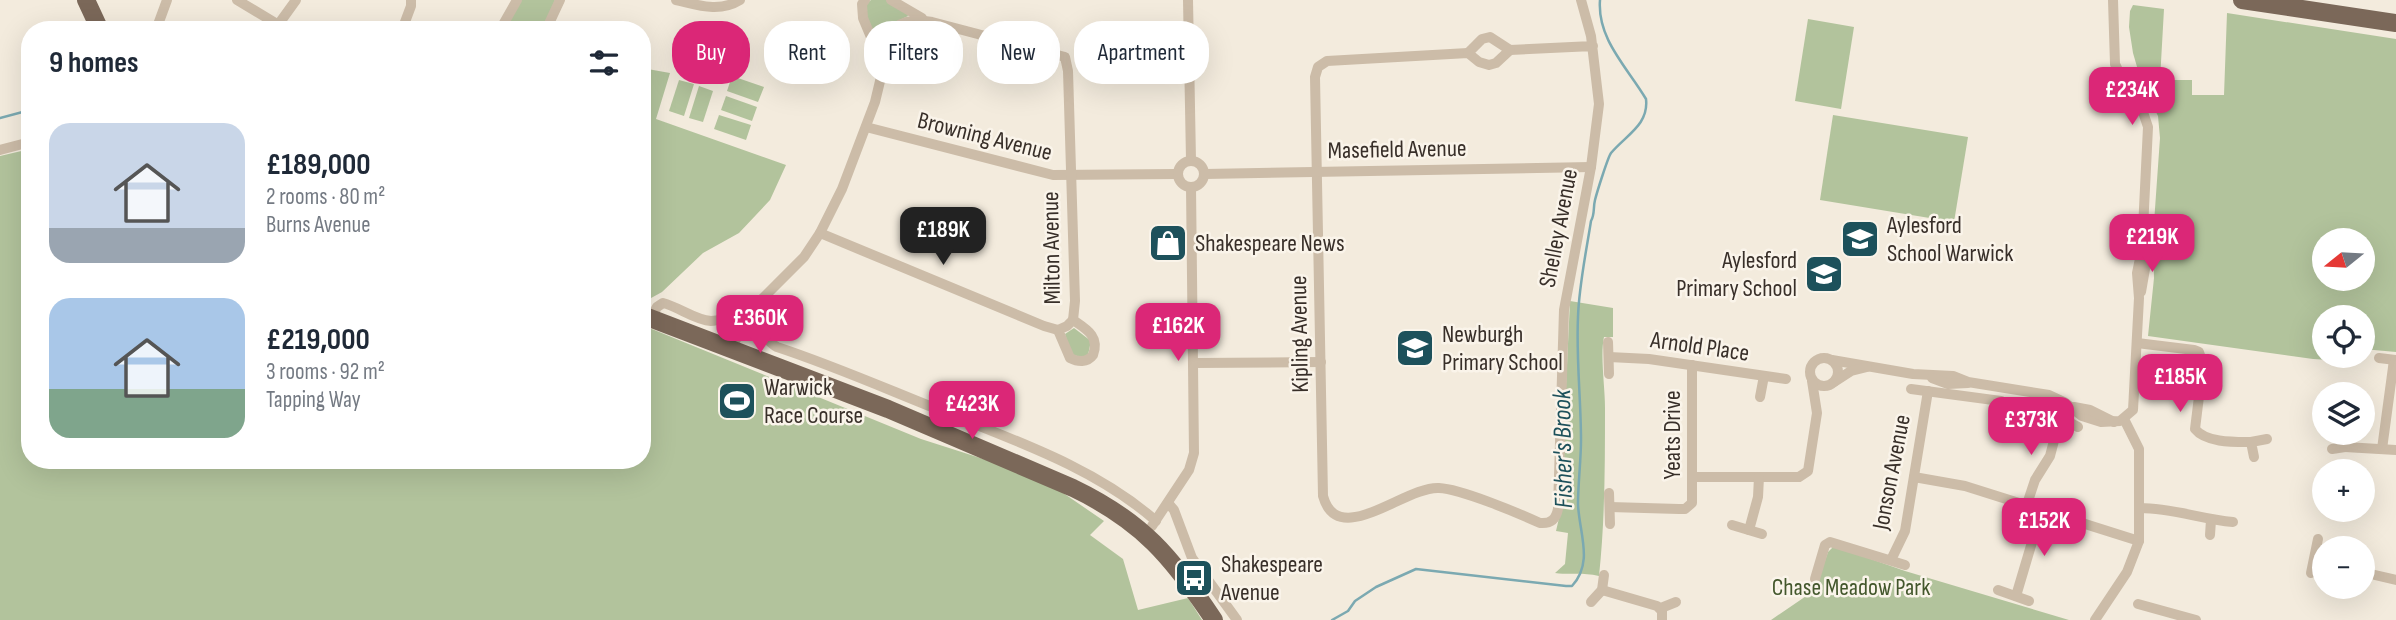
<!DOCTYPE html>
<html lang="en">
<head>
<meta charset="utf-8">
<style>
	body { margin:0; font-family:"Sofia Sans Condensed",sans-serif; background:#f2f2f3; color:#1f2937; height:100vh; display:flex; flex-direction:column; font-size:26px; white-space:nowrap }
	* { box-sizing:border-box; margin:0 }
	p { font-size:23px; color:#747a83 }
	.icon { flex:none; width:38px; height:38px; fill:none; stroke:currentColor; stroke-width:2; stroke-linecap:round; stroke-linejoin:round }
	.map { position:relative; flex:1; overflow:hidden }
	.drawer { position:absolute; left:21px; top:21px; width:630px; height:448px; display:flex; flex-direction:column; background:#fff; border-radius:28px; box-shadow:0 7px 28px #0002 }
	.drawer>* { flex:none }
	.guide { position:absolute; left:672px; top:21px; width:665px; height:63px; display:flex; gap:14px }
	.needle { width:46px; rotate:252deg }
	.controls { position:absolute; left:2312px; top:228px; display:grid; gap:14px }
	.controls a { display:grid; place-items:center; width:63px; height:63px; border-radius:50%; background:#fff; box-shadow:0 7px 28px #0002; font-size:35px }
	.price { position:absolute; translate:-50% -60px; padding:0 16px; border-radius:14px; background:#db2777; color:#fff; font-size:23px; line-height:46px; filter:drop-shadow(0 2px 4px #0008) }
	.price::after { content:''; position:absolute; left:50%; top:42px; width:21px; height:16px; margin-left:-10px; background:inherit; clip-path:polygon(0 0,100% 0,50% 100%) }
	.price.active { background:#222; color:#fff }
	ul { padding:0; list-style:none }
	li { display:flex; align-items:center; gap:21px; height:175px; padding:0 28px }
	li span { display:grid; place-items:center; flex:none; width:196px; height:140px; border-radius:21px; color:#555 }
	li>.icon { margin-inline-start:auto }
	span .icon { width:84px; height:84px; fill:#fffc; stroke-width:1 }
	li b { font-size:30px }
	h2 { display:flex; justify-content:space-between; align-items:center; height:84px; padding:0 28px; font-size:30px }
	.tag { padding:0 24px; border-radius:28px; background:#fff; box-shadow:0 7px 28px #0002; font-size:24px; line-height:63px }
	.tag.active { background:#db2777; color:#fff }
	.map>svg:first-child { display:block }
	.green { fill:#b2c39c; fill-rule:evenodd }
	.lines { fill:none; stroke-linecap:round; stroke-linejoin:round }
	.stream { stroke:#7ba9b1; stroke-width:2.5 }
	.minor { stroke:#ccbca8; stroke-width:10 }
	.primary { stroke:#7b6859; stroke-width:18 }
	.labels { text-anchor:middle; stroke-width:5; stroke-linejoin:round; paint-order:stroke }
	.street-label { font-size:24px; fill:#382f29; stroke:#faf4ea }
	.poi-label { font-size:24px; fill:#382f29; stroke:#faf4ea; text-anchor:start }
	.park-label { font-size:24px; fill:#43572c; stroke:#faf4ea }
	.water-label { font-size:26px; font-style:italic; fill:#1d515b; stroke:#faf4ea }
</style>
</head>
<body>
<div class="map">
<svg width="2396" height="620" viewBox="0 0 2396 620">
	<rect width="100%" height="100%" fill="#f3ebdd"/>
	<g class="green">
		<path d="M520,0H555L543,30H502Z"/>
		<path d="M871,0H886L907,13L908,16L894,23L879,45L865,14L867,3Z"/>
		<path d="M2133,5L2164,9L2160,80H2192V95H2224L2227,13L2396,39V352L2363,349L2362,317H2324V355H2351L2346,361L2313,359L2148,336L2154,278L2153,237L2160,138L2158,116L2142,84L2133,53L2129,27L2130,11ZM2324,240H2362V278H2324Z"/>
		<path d="M1808,19L1854,27L1841,109L1795,101Z"/>
		<path d="M642,68L670,73L656,119L786,165L770,200L739,233L703,253L662,292L642,303Z"/>
		<path d="M732,76L764,87L758,102L727,91Z"/>
		<path d="M679,80L694,84L684,116L669,111Z"/>
		<path d="M699,86L713,91L703,122L689,118Z"/>
		<path d="M726,96L757,107L752,121L721,110Z"/>
		<path d="M719,115L751,125L746,140L714,129Z"/>
		<path d="M1833,115L1968,137L1954,222L1820,200Z"/>
		<path d="M30,149V460H642V325L921,439L996,463L1053,486L1104,521L1090,535L1123,559L1138,610L1188,598L1202,620H0V156Z"/>
		<path d="M1570,301L1613,308V337H1604C1600,355 1605,387 1605,408C1605,464 1605,520 1599,576C1582,572 1571,575 1555,573L1565,564L1568,533L1556,531L1560,514Z"/>
		<path d="M1074,328L1091,341L1088,355L1083,358L1071,354L1065,334Z"/>
		<path d="M1834,546L1905,571L2069,620H1771L1815,590L1828,552Z"/>
	</g>
	<g class="lines">
		<g class="stream">
			<path d="M0,118L30,110"/>
			<path d="M1332,620L1348,611L1355,601L1376,587L1416,569L1566,586H1572C1594,562 1579,533 1578,504C1578,483 1581,461 1581,440C1581,399 1576,358 1578,317C1579,285 1586,253 1591,221C1595,214 1593,208 1595,200C1597,192 1608,157 1611,153C1626,135 1649,125 1646,99C1627,67 1597,39 1600,0"/>
		</g>
		<g class="minor">
			<path d="M237,0L287,30"/>
			<path d="M676,0C698,5 719,13 740,0"/>
			<path d="M865,0L862,4L863,18L881,61"/>
			<path d="M891,0L922,18"/>
			<path d="M1188,0L1191,160"/>
			<path d="M1581,0L1591,36L1599,104L1591,167L1564,310L1558,509C1556,519 1551,524 1540,523C1518,513 1461,489 1439,488C1405,486 1338,550 1323,496L1315,77L1318,67L1327,61L1468,53L1479,62L1489,65L1496,63L1510,50L1593,46"/>
			<path d="M278,25L296,0"/>
			<path d="M156,30L167,0"/>
			<path d="M402,30L411,6V0"/>
			<path d="M500,30L517,0"/>
			<path d="M546,30L560,0"/>
			<path d="M1468,53L1482,39L1490,37L1510,50"/>
			<path d="M866,127L1053,175L1177,174"/>
			<path d="M0,150L30,142"/>
			<circle cx="1191" cy="174" r="13"/>
			<path d="M1205,174L1591,167"/>
			<path d="M820,233L1044,326L1058,330"/>
			<path d="M2141,292L2145,269L2143,256"/>
			<path d="M651,318L657,307L663,303C679,307 695,320 711,321C724,321 736,312 749,321C760,327 764,340 777,347C835,366 891,391 947,413C1019,442 1097,469 1156,521"/>
			<path d="M1073,320C1086,329 1100,336 1093,355C1087,363 1078,362 1070,358L1058,330L1067,326Z"/>
			<path d="M1608,342L1609,374"/>
			<path d="M2137,343L2194,350L2199,352L2203,364L2195,429C2206,443 2235,442 2251,442"/>
			<path d="M732,349L746,315L804,257L820,233L842,189L875,102L881,77L885,37C899,21 912,18 932,22L1065,57L1068,71L1075,301L1073,320"/>
			<path d="M1609,357L1649,359L1786,379"/>
			<circle cx="1824" cy="372" r="14"/>
			<path d="M2379,358L2396,360"/>
			<path d="M1832,360L1913,374L1953,376L1968,382L2049,395L2064,402L2082,416L2101,422L2120,421L2133,410L2139,298L2137,273L2142,249L2148,127L2140,103L2123,81L2115,64L2113,0"/>
			<path d="M1194,363L1321,362"/>
			<path d="M1932,378L1948,384L1968,383"/>
			<path d="M1834,382L1851,371L1867,367"/>
			<path d="M1911,389L2001,401"/>
			<path d="M1760,397L1764,376"/>
			<path d="M2003,402L2048,411L2078,427"/>
			<path d="M2074,407L2090,410L2114,422"/>
			<path d="M2345,447L2396,450"/>
			<path d="M2332,449L2345,447L2344,432"/>
			<path d="M2382,449L2394,360"/>
			<path d="M2254,457L2251,442L2267,439"/>
			<path d="M1693,477H1799L1808,471L1817,413L1812,381"/>
			<path d="M1914,477L1965,486L2139,541"/>
			<path d="M1609,493L1610,524"/>
			<path d="M1168,503L1174,510L1192,558L1237,620"/>
			<path d="M1610,507L1679,509H1685L1692,503V365"/>
			<path d="M2026,507L2035,480L2050,456L2056,433L2064,420"/>
			<path d="M2140,508C2172,508 2201,519 2233,522"/>
			<path d="M1732,525L1762,534"/>
			<path d="M1152,526L1189,470L1194,453L1191,187"/>
			<path d="M1749,530L1758,497L1759,477"/>
			<path d="M2210,535L2211,520"/>
			<path d="M1891,560L1905,531L1928,391"/>
			<path d="M2362,572L2396,580"/>
			<path d="M2311,573L2318,539"/>
			<path d="M1815,579L1825,545L1830,542L1905,565"/>
			<path d="M1602,590L1657,606L1662,611V620"/>
			<path d="M1998,590L2029,601"/>
			<path d="M2016,596L2041,512"/>
			<path d="M1591,602L1602,590L1604,575"/>
			<path d="M2138,604L2196,620"/>
			<path d="M1661,608L1676,602"/>
			<path d="M2095,620L2127,572L2139,541V449L2124,419"/>
		</g>
		<g class="primary">
			<path d="M86,0L100,30"/>
			<path d="M2242,0L2396,23"/>
			<path d="M642,315L888,409L1073,488C1142,521 1172,557 1214,620"/>
		</g>
	</g>
	<defs>
		<symbol id="school-square" viewBox="-11 -11 22 22"><rect x="-9" y="-9" width="18" height="18" rx="4" fill="#1d515b" stroke="#faf4ea"/><path d="M0-5L7-2L0 1L-7-2ZM-4 1L0 2.5L4 1V4Q0 6-4 4Z" fill="#fff"/></symbol>
		<symbol id="shop-square" viewBox="-11 -11 22 22"><rect x="-9" y="-9" width="18" height="18" rx="4" fill="#1d515b" stroke="#faf4ea"/><path d="M-5-2.5h2.3a2.7 3.5 0 0 1 5.4 0H5L5.5 6h-11ZM-1.5-2.5h3a1.5 2.3 0 0 0-3 0Z" fill="#fff"/></symbol>
		<symbol id="stadium-square" viewBox="-11 -11 22 22"><rect x="-9" y="-9" width="18" height="18" rx="4" fill="#1d515b" stroke="#faf4ea"/><path d="M0-5a6.5 5 0 1 0 0 10a6.5 5 0 1 0 0-10ZM-3.5-1.8h7v3.6h-7Z" fill="#fff"/></symbol>
		<symbol id="bus-square" viewBox="-11 -11 22 22"><rect x="-9" y="-9" width="18" height="18" rx="4" fill="#1d515b" stroke="#faf4ea"/><path d="M-5-6H5V4H4V6H2V4H-2V6H-4V4H-5ZM-3.5-4V0h7V-4ZM-3.5 1.2v1.5H-2V1.2ZM2 1.2v1.5H3.5V1.2Z" fill="#fff"/></symbol>
	</defs>
	<g fill-rule="evenodd">
		<use href="#school-square" x="1838" y="217" width="44" height="44"/>
		<use href="#shop-square" x="1146" y="221" width="44" height="44"/>
		<use href="#school-square" x="1802" y="252" width="44" height="44"/>
		<use href="#school-square" x="1393" y="326" width="44" height="44"/>
		<use href="#stadium-square" x="715" y="379" width="44" height="44"/>
		<use href="#bus-square" x="1172" y="556" width="44" height="44"/>
	</g>
	<g class="labels">
		<g class="street-label">
			<text transform="translate(985 136) rotate(14)" y="8">Browning Avenue</text>
			<text transform="translate(1397 149) rotate(-1)" y="8">Masefield Avenue</text>
			<text transform="translate(1558 228) rotate(-79)" y="8">Shelley Avenue</text>
			<text transform="translate(1051 248) rotate(-91)" y="8">Milton Avenue</text>
			<text transform="translate(1299 334) rotate(-91)" y="8">Kipling Avenue</text>
			<text transform="translate(1700 346) rotate(8)" y="8">Arnold Place</text>
			<text transform="translate(1672 435) rotate(-90)" y="8">Yeats Drive</text>
			<text transform="translate(1891 472) rotate(-79)" y="8">Jonson Avenue</text>
		</g>
		<g class="poi-label">
			<text x="1887" y="233">Aylesford<tspan x="1887" dy="28">School Warwick</tspan></text>
			<text x="1195" y="251">Shakespeare News</text>
			<text x="1797" y="268" text-anchor="end">Aylesford<tspan x="1797" dy="28">Primary School</tspan></text>
			<text x="1442" y="342">Newburgh<tspan x="1442" dy="28">Primary School</tspan></text>
			<text x="764" y="395">Warwick<tspan x="764" dy="28">Race Course</tspan></text>
			<text x="1221" y="572">Shakespeare<tspan x="1221" dy="28">Avenue</tspan></text>
		</g>
		<g class="park-label">
			<text x="1851" y="595">Chase Meadow Park</text>
		</g>
		<g class="water-label">
			<text transform="translate(1562 449) rotate(-91)" y="9">Fisher's Brook</text>
		</g>
	</g>
</svg>
<div class="controls">
<a><svg class="needle" viewBox="-14 -14 28 28"><path d="M0-13l5 13h-10z" fill="#e53935"/><path d="M0 13l5-13h-10z" fill="#747a83"/></svg></a>
<a><svg class="icon" aria-label="locate" viewBox="0 0 24 24"><circle cx="12" cy="12" r="6"/><path d="M12 2v4M12 18v4M2 12h4M18 12h4"/></svg></a>
<a><svg class="icon" aria-label="layers" viewBox="0 0 24 24"><path d="M12 4l9 5-9 5-9-5zM3 14l9 5 9-5"/></svg></a>
<a>+</a>
<a>−</a>
</div>
<b class="price" style="left:2132px;top:127px">£234K</b>
<b class="price active" style="left:943px;top:267px">£189K</b>
<b class="price" style="left:2152px;top:274px">£219K</b>
<b class="price" style="left:760px;top:355px">£360K</b>
<b class="price" style="left:1178px;top:363px">£162K</b>
<b class="price" style="left:2180px;top:414px">£185K</b>
<b class="price" style="left:972px;top:441px">£423K</b>
<b class="price" style="left:2031px;top:457px">£373K</b>
<b class="price" style="left:2044px;top:558px">£152K</b>
<div class="guide">
<a class="tag active">Buy</a>
<a class="tag">Rent</a>
<a class="tag">Filters</a>
<a class="tag">New</a>
<a class="tag">Apartment</a>
</div>
<section class="drawer">
<h2>9 homes<svg class="icon" aria-label="filters" viewBox="0 0 24 24"><path d="M4 7h16M4 17h16"/><circle cx="9" cy="7" r="2"/><circle cx="15" cy="17" r="2"/></svg></h2>
<ul>
<li><span style="background:linear-gradient(#c9d6e8 75%,#9aa5b1 0)"><svg class="icon" aria-label="home" viewBox="0 0 24 24"><path d="M3 11l9-7 9 7M6 9v11h12V9"/></svg></span><div><b>£189,000</b><p>2 rooms · 80 m²</p><p>Burns Avenue</p></div></li>
<li><span style="background:linear-gradient(#a9c7e8 65%,#7fa58c 0)"><svg class="icon" aria-label="home" viewBox="0 0 24 24"><path d="M3 11l9-7 9 7M6 9v11h12V9"/></svg></span><div><b>£219,000</b><p>3 rooms · 92 m²</p><p>Tapping Way</p></div></li>
</ul>
</section>
</div>
</body>
</html>
